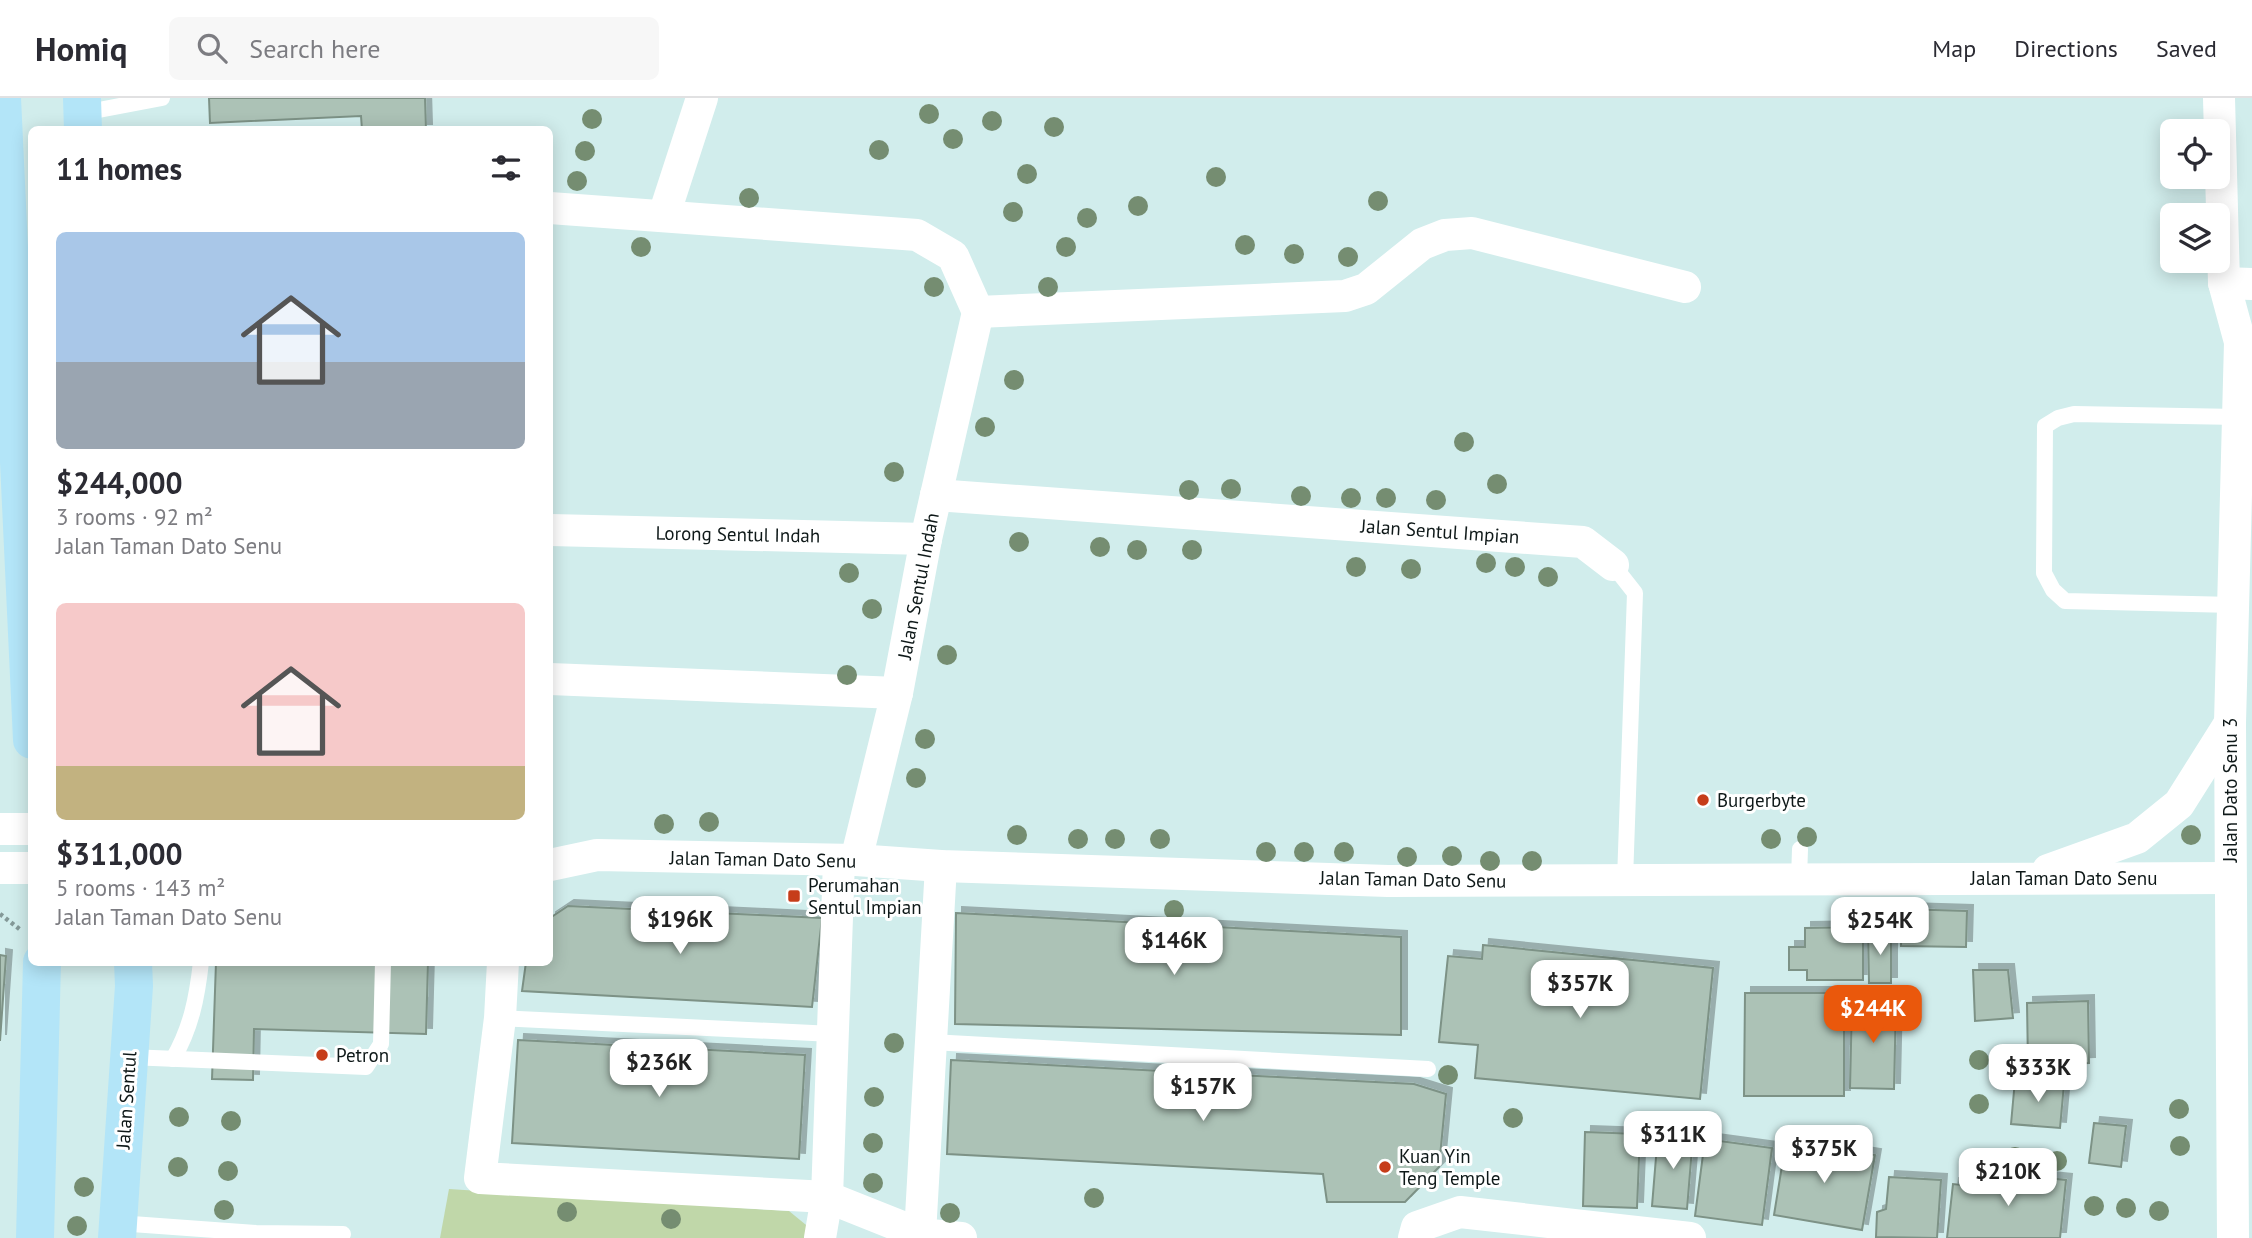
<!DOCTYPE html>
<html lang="en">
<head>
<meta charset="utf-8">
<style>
	body { margin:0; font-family:"PT Sans",sans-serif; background:#f7f7f7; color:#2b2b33; height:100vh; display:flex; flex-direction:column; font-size:26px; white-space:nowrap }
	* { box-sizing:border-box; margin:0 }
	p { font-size:23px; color:#7c7c81 }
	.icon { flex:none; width:38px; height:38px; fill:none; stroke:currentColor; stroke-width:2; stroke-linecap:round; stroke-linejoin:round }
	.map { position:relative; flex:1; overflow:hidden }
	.sheet { position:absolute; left:28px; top:28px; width:525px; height:840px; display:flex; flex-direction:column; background:#fff; border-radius:10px; box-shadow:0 4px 18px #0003 }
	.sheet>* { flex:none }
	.controls { position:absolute; left:2160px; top:21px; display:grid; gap:14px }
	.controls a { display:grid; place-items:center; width:70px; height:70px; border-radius:10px; background:#fff; box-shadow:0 4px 18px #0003; font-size:35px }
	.price { position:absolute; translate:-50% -60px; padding:0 16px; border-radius:14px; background:#fff; color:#222; font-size:23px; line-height:46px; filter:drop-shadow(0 2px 4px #0008) }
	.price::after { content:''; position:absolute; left:50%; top:42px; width:21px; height:16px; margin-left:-10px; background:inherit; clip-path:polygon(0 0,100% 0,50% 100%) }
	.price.selected { background:#ea580c; color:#fff }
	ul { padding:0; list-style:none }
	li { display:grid; align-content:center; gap:14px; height:371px; padding:0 28px }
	li span { display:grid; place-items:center; height:217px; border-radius:10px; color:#555 }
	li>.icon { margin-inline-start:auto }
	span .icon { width:126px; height:126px; fill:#fffc; stroke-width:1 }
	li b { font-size:30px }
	h2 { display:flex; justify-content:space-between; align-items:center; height:84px; padding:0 28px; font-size:30px }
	header { display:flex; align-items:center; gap:42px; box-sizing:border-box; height:98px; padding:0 35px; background:#fff; border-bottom:2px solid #e1e1e2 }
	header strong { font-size:33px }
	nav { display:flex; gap:38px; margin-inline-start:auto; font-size:24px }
	.search { width:490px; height:63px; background:#f7f7f7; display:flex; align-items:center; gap:18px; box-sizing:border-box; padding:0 24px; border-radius:10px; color:#7c7c81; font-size:26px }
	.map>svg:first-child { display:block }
	.green { fill:#c0d7a9 }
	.building { fill:#acc2b6; stroke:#7d9286; stroke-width:2; filter:url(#shadow) }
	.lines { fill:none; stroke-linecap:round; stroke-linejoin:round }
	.path { stroke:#849998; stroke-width:4.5; stroke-dasharray:3.5 3.5; stroke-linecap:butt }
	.lane { stroke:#fff; stroke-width:16 }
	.street { stroke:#fff; stroke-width:32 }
	.primary { stroke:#b3e5f8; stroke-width:38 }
	.tree { fill:#758d71 }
	.poi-dot { fill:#c63d1a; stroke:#fff; stroke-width:2.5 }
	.labels { text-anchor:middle; stroke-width:6; stroke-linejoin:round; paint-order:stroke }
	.street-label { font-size:19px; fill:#0e1818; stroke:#fff }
	.poi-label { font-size:19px; fill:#0e1818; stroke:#fff; text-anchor:start }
</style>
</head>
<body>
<header>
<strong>Homiq</strong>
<div class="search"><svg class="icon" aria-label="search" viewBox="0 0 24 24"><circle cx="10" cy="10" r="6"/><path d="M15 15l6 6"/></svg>Search here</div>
<nav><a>Map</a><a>Directions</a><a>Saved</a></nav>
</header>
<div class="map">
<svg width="2252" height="1140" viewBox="0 0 2252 1140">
	<defs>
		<filter id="shadow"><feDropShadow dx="6" dy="-6" stdDeviation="0" flood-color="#0004"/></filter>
	</defs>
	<rect width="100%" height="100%" fill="#d1edec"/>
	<path class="green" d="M449,1091L789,1113L811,1131L809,1140H440Z"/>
	<g class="building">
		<path d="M209,0H425L426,32H362L361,18L210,25Z"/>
		<path d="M568,808L822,820L812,909L522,893L526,864H550V820Z"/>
		<path d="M1902,811L1967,813L1966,849L1901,848Z"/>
		<path d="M956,815L1401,839V937L955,926Z"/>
		<path d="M1863,829V882H1807V872H1789V849H1805V830Z"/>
		<path d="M1891,833V885H1869L1868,834Z"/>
		<path d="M1483,847L1713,870L1700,1001L1475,980L1478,947L1439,944L1448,858L1482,861Z"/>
		<path d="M0,857L6,858L0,943Z"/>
		<path d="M216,864H428L426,936L254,931L253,982L212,981Z"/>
		<path d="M1973,872H2008L2013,920L1975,923Z"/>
		<path d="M1745,895H1844V998H1744Z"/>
		<path d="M1852,903L1896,904L1894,991L1850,990Z"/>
		<path d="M2088,903L2089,965L2028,967L2027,905Z"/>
		<path d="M518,942L805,957L799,1061L512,1045Z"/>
		<path d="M951,962L1414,986L1446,996L1439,1069L1405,1104H1327L1323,1076L947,1056Z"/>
		<path d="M2015,982L2064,986L2060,1030L2011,1026Z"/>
		<path d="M2094,1025L2126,1028L2121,1069L2089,1065Z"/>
		<path d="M1585,1034L1640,1036L1637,1110L1583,1108Z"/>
		<path d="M1658,1035L1693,1038L1687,1111L1652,1108Z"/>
		<path d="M1705,1041L1772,1050L1762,1127L1695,1118Z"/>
		<path d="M1786,1043L1875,1057L1862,1132L1774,1117Z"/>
		<path d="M1981,1073L2066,1082L2060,1140H1947L1953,1086L1980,1089Z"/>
		<path d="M1889,1079L1941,1082L1937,1140L1876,1139L1877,1114L1886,1111Z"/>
	</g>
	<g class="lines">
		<path class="path" d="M0,816L22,833"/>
		<g class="lane">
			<path d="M83,15L162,0"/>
			<path d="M1613,467L1635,495L1625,782"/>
			<path d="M2234,507L2065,503L2053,492L2044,475L2045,328L2058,320L2074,316L2238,319"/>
			<path d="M1799,781L1800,751"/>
			<path d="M500,920L833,936"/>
			<path d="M931,944L1428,971"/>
			<path d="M129,959L366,969L381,946L383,864"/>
			<path d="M173,961C191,930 197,900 201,864"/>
			<path d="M118,1125L256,1135L343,1136"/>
		</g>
		<g class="street">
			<path d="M2219,0L2224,185L2240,244L2230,625L2233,1140"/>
			<path d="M550,110L917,137L953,158L978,214"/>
			<path d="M664,117L702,0"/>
			<path d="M2224,185L2252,186"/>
			<path d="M978,214L1345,198L1366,191L1422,146L1445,137L1472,135L1685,189"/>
			<path d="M936,397L1583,444L1613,467"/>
			<path d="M550,432L926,441"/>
			<path d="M550,581L897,595"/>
			<path d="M0,731H32"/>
			<path d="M856,762L897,595L926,441L978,214"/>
			<path d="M550,767L597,757L856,762L941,768L1388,783L2230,780"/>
			<path d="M0,770H32"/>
			<path d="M2048,772L2137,740L2179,706L2230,625"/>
			<path d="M503,864L500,920L480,1080L827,1099L920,1136L961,1140"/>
			<path d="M920,1136L941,768"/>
			<path d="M820,1140L827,1099L839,763"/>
			<path d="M1414,1140L1417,1129L1460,1114L1690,1140"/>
		</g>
		<g class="primary">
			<path d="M2,0L32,642"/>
			<path d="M82,0L83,32"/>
			<path d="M35,1140L42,864"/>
			<path d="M117,1140L134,888L133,864"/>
		</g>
	</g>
	<g class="tree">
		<circle cx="929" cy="16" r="10"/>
		<circle cx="592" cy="21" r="10"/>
		<circle cx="992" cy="23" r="10"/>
		<circle cx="1054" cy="29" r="10"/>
		<circle cx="953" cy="41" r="10"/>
		<circle cx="879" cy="52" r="10"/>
		<circle cx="585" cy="53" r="10"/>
		<circle cx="1027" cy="76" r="10"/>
		<circle cx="1216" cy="79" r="10"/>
		<circle cx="577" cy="83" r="10"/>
		<circle cx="749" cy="100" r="10"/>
		<circle cx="1378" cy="103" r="10"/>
		<circle cx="1138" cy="108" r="10"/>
		<circle cx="1013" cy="114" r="10"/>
		<circle cx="1087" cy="120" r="10"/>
		<circle cx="1245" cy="147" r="10"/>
		<circle cx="641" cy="149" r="10"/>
		<circle cx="1066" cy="149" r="10"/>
		<circle cx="1294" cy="156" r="10"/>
		<circle cx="1348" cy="159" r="10"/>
		<circle cx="934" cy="189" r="10"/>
		<circle cx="1048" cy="189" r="10"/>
		<circle cx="1014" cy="282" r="10"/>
		<circle cx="985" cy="329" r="10"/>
		<circle cx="1464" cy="344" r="10"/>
		<circle cx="894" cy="374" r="10"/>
		<circle cx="1497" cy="386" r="10"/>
		<circle cx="1231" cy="391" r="10"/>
		<circle cx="1189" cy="392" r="10"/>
		<circle cx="1301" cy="398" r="10"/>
		<circle cx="1351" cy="400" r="10"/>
		<circle cx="1386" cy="400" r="10"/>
		<circle cx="1436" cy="402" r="10"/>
		<circle cx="1019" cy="444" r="10"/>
		<circle cx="1100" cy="449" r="10"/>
		<circle cx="1137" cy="452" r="10"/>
		<circle cx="1192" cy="452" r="10"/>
		<circle cx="1486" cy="465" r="10"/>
		<circle cx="1356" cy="469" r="10"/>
		<circle cx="1515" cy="469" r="10"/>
		<circle cx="1411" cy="471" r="10"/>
		<circle cx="849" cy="475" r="10"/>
		<circle cx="1548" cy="479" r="10"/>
		<circle cx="872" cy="511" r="10"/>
		<circle cx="947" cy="557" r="10"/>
		<circle cx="847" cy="577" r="10"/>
		<circle cx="925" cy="641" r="10"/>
		<circle cx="916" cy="680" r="10"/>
		<circle cx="709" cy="724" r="10"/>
		<circle cx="664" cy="726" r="10"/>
		<circle cx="1017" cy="737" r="10"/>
		<circle cx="2191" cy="737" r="10"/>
		<circle cx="1807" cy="739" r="10"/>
		<circle cx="1078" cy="741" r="10"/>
		<circle cx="1115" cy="741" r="10"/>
		<circle cx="1160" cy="741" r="10"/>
		<circle cx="1771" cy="741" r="10"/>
		<circle cx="1266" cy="754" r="10"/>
		<circle cx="1304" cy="754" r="10"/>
		<circle cx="1344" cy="754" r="10"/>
		<circle cx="1452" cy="758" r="10"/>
		<circle cx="1407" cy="759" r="10"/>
		<circle cx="1490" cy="763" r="10"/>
		<circle cx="1532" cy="763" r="10"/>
		<circle cx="1174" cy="812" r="10"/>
		<circle cx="894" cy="945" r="10"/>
		<circle cx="1979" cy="962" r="10"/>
		<circle cx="1448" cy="977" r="10"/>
		<circle cx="874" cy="999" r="10"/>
		<circle cx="1979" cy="1006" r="10"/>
		<circle cx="2179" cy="1011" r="10"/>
		<circle cx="179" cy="1019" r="10"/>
		<circle cx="1513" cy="1020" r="10"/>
		<circle cx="231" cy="1023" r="10"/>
		<circle cx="873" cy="1045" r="10"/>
		<circle cx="2180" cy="1048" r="10"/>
		<circle cx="2015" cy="1059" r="10"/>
		<circle cx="2057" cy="1063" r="10"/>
		<circle cx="178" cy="1069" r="10"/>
		<circle cx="228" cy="1073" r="10"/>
		<circle cx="873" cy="1085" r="10"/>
		<circle cx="84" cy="1089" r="10"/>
		<circle cx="1094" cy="1100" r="10"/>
		<circle cx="2094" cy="1108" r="10"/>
		<circle cx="2126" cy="1110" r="10"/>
		<circle cx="224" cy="1112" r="10"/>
		<circle cx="2159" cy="1113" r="10"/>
		<circle cx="567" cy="1114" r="10"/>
		<circle cx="950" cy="1115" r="10"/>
		<circle cx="671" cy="1121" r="10"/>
		<circle cx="77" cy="1128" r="10"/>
	</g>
	<g class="poi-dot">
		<circle cx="1703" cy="702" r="7"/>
		<rect x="787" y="791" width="14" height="14" rx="3.5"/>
		<circle cx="322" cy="957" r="7"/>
		<circle cx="1385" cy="1069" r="7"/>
	</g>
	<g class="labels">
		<g class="street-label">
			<text transform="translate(1440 433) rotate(4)" y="7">Jalan Sentul Impian</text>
			<text transform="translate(738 436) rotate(1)" y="7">Lorong Sentul Indah</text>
			<text transform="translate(918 488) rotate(-79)" y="7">Jalan Sentul Indah</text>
			<text transform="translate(2230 692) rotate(-90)" y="7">Jalan Dato Senu 3</text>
			<text transform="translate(763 761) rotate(1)" y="7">Jalan Taman Dato Senu</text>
			<text x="2064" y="787">Jalan Taman Dato Senu</text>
			<text transform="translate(1413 781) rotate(1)" y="7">Jalan Taman Dato Senu</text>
			<text transform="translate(126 1002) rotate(-86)" y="7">Jalan Sentul</text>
		</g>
		<g class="poi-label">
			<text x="1717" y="709">Burgerbyte</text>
			<text x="808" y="794">Perumahan<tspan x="808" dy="22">Sentul Impian</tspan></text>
			<text x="336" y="964">Petron</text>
			<text x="1399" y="1065">Kuan Yin<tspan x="1399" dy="22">Teng Temple</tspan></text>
		</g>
	</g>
</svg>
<div class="controls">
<a><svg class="icon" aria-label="locate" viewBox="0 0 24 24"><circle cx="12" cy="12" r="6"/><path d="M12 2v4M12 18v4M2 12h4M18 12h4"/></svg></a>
<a><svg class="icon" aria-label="layers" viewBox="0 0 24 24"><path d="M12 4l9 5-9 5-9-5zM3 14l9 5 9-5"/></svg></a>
</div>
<b class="price" style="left:680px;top:858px">$196K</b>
<b class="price" style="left:1880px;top:859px">$254K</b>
<b class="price" style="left:1174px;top:879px">$146K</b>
<b class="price" style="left:1580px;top:922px">$357K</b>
<b class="price selected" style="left:1873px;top:947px">$244K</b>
<b class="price" style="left:659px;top:1001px">$236K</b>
<b class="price" style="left:2038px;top:1006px">$333K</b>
<b class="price" style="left:1203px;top:1025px">$157K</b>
<b class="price" style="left:1673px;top:1073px">$311K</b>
<b class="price" style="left:1824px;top:1087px">$375K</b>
<b class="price" style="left:2008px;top:1110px">$210K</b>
<section class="sheet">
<h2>11 homes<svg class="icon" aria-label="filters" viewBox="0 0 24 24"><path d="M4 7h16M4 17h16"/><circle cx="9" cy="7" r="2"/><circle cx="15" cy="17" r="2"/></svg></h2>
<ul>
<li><span style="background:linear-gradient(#a9c7e8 60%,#9aa5b1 0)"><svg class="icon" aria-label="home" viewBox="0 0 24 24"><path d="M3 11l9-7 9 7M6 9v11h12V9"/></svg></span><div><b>$244,000</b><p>3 rooms · 92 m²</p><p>Jalan Taman Dato Senu</p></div></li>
<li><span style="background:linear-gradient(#f6c9c9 75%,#c2b280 0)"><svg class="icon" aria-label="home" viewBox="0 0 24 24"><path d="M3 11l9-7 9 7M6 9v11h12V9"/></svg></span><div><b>$311,000</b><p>5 rooms · 143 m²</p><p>Jalan Taman Dato Senu</p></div></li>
</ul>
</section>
</div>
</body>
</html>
